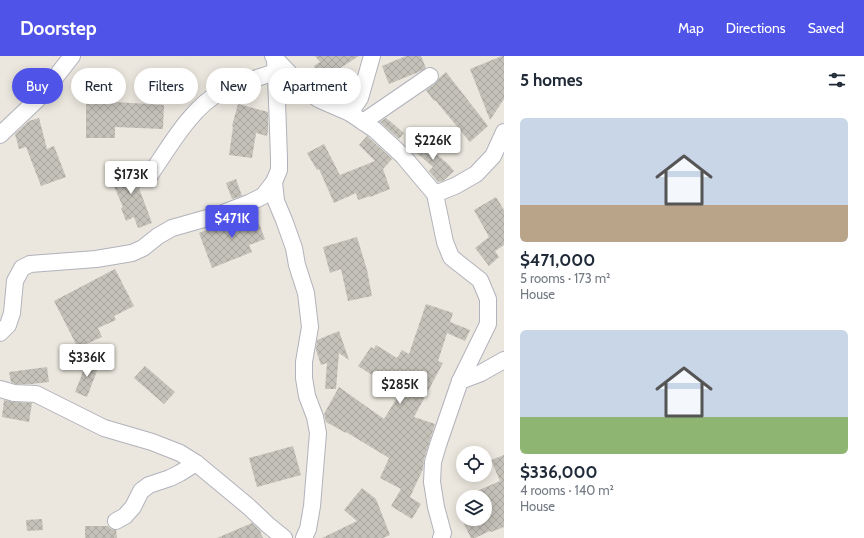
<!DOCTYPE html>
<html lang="en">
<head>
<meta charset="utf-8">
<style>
	body { margin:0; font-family:Cabin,sans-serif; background:#f2f2f3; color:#1f2937; height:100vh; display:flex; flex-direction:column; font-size:15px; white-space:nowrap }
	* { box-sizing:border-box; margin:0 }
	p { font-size:13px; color:#747a83 }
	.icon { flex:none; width:22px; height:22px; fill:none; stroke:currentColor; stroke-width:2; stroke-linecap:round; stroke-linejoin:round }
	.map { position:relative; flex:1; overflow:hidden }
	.side { display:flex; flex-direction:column; background:#fff; width:360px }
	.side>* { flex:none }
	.guide { position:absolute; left:12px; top:12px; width:380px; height:36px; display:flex; gap:8px }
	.controls { position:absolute; left:456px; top:390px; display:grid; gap:8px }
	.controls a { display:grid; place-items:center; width:36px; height:36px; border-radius:50%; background:#fff; box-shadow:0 2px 10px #0003; font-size:20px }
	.price { position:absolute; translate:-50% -34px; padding:0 9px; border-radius:4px; background:#fff; color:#222; font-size:13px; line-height:26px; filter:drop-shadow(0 1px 2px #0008) }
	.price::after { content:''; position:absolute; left:50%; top:24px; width:12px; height:9px; margin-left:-6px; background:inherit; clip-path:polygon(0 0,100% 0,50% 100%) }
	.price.current { background:#4f53e7; color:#fff }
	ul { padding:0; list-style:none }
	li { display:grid; align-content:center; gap:8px; height:212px; padding:0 16px }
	li span { display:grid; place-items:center; height:124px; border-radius:6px; color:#555 }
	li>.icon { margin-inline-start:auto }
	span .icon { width:72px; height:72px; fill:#fffc; stroke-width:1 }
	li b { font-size:17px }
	h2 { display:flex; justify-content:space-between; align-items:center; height:48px; padding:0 16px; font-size:17px }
	.chip { padding:0 14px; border-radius:18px; background:#fff; box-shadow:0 2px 10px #0003; font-size:14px; line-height:36px }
	.chip.current { background:#4f53e7; color:#fff }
	header { display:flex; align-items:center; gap:24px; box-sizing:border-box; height:56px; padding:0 20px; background:#4f53e7; color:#fff }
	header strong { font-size:19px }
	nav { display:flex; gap:22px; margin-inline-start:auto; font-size:14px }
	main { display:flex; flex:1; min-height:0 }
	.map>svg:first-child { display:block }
	.building { fill:url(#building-cross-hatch) }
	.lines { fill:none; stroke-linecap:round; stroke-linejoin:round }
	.street-casing { stroke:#b1b2bc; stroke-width:18 }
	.street { stroke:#fff; stroke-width:16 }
</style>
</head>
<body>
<header>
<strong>Doorstep</strong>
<nav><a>Map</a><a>Directions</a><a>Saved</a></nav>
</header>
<main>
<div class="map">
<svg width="504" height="482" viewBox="0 0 504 482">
	<defs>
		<pattern id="building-cross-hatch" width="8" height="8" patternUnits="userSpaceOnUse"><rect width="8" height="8" fill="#c4c1b9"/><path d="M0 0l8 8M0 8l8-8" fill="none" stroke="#a9a69f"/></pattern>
	</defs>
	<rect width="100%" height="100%" fill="#ebe7de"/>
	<g class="building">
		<path d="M315,0H359L323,23L314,10L320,6Z"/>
		<path d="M406,0H421L426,12L421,15L389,28L382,10Z"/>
		<path d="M502,0H504V43L490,64L470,13Z"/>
		<path d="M446,16L488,70L470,86L435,44L434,45L426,34L435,28L438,24L439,22Z"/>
		<path d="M86,44H115V46L164,49L163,73L115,71V82H86Z"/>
		<path d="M238,48L268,56V74L267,80L256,77L252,102L229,99L233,71L232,70Z"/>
		<path d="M39,62L47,93L54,90L66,121L41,130L26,91L19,93L15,78L29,65Z"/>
		<path d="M386,62L404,77L399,83L380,66Z"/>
		<path d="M367,80L392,103L383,113L390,133L370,141V140L358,144L356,137L334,147L319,113L317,114L307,97L324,88L340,119L375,105L359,89Z"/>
		<path d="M418,82L448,108L454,115L443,125L438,126L429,115L433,111L410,91Z"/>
		<path d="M132,107L143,130L139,132L152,167L138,172L134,161L126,165L121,152L123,151L108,117Z"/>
		<path d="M236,123L242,140L232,143L226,127Z"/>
		<path d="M496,141L504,154V189L495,195L499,201L489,210L475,192L489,181L474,154Z"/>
		<path d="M254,155L265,183L249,189L252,196L212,212L199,177Z"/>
		<path d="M357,181L367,214L372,240L348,245L341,213L330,217L323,191Z"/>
		<path d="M115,213L134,250L114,260L116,264L98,272L102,281L79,291L78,289L77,290L54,245Z"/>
		<path d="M426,248L453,257L450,266L470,274L465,285L447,277L438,305L443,307L414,361L435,368L424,403L423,413L410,441L421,448L412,463L391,450L401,433L380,422L389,402L346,376V377L326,366L324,358L339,331L384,363L400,337L358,310L371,291L374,293L376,289L397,302L402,294L409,298Z"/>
		<path d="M339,275L349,304L339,297L336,333H325L327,307L321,309L316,294L317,284Z"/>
		<path d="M88,303L100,307L87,341L75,336Z"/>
		<path d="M145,310L175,336L164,348L134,322Z"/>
		<path d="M47,311L49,326L32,328H16L11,326L9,316Z"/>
		<path d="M4,344L14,346L32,347L29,366L2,361Z"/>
		<path d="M293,390L301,419L257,431L249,402Z"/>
		<path d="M504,399V471L491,476L490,475L475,482H471L463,466L469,463H485V441H463L500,425L491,404Z"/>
		<path d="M362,432L376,443L390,479L383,482H322L357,465L344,454Z"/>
		<path d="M42,463L43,474L27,475L26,464Z"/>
		<path d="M252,467L260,475L263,482H217Z"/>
		<path d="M85,470H108L111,473L116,474L117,482H85Z"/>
	</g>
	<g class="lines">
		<defs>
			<g id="street">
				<path d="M273,0L305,34L320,44L350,57L375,74L403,100L435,138L445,186L451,201L457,206L480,224L488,243V268L460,325L438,389L433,406L432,426L436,451L443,477L441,482"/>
				<path d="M350,57L360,42L372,0"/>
				<path d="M363,66L430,20"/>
				<path d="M0,79L40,41L72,0"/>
				<path d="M150,119C168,93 192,50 221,36C238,28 257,22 275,16"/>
				<path d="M274,126L276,145L284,164L294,192L297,209L306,237L310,271L304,306V322L307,340L315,361L318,377L312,450L308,473L304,482"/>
				<path d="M435,138L455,130L476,118L493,100L504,76"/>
				<path d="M0,277L8,269L12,257L15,225L22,212L30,208L96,203L132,197L143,192L158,180L172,172L218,159L249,147L263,140L274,126L279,114V103L277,45L275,2"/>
				<path d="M460,325L481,317L504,304"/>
				<path d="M0,333L14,337L36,338L104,372L152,386L180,397L196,407L249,451L268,469L284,482"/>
				<path d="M116,465L125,460L133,451L141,435L149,429L170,422L180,417L196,407"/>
			</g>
		</defs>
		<use href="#street" class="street-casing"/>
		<use href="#street" class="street"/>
	</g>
</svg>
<div class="controls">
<a><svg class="icon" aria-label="locate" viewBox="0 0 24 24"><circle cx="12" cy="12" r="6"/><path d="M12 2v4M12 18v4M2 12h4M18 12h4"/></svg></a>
<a><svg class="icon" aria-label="layers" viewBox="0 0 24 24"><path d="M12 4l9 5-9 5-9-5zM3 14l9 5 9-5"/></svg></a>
</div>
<b class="price" style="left:433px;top:105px">$226K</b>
<b class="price" style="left:131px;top:139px">$173K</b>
<b class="price current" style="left:232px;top:183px">$471K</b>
<b class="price" style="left:87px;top:322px">$336K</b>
<b class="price" style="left:400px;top:349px">$285K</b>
<div class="guide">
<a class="chip current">Buy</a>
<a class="chip">Rent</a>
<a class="chip">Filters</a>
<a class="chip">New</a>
<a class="chip">Apartment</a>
</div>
</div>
<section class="side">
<h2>5 homes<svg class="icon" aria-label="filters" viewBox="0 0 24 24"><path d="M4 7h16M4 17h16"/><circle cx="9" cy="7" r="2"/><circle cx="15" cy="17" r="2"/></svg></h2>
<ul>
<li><span style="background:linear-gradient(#c9d6e8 70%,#b9a48a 0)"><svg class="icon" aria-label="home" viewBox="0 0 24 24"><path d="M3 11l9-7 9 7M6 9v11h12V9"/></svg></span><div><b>$471,000</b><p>5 rooms · 173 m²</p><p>House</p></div></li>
<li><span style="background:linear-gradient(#c9d6e8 70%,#8fb573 0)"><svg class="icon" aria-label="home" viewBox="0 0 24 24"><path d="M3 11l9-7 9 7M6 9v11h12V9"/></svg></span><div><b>$336,000</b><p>4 rooms · 140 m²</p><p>House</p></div></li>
</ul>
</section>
</main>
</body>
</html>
